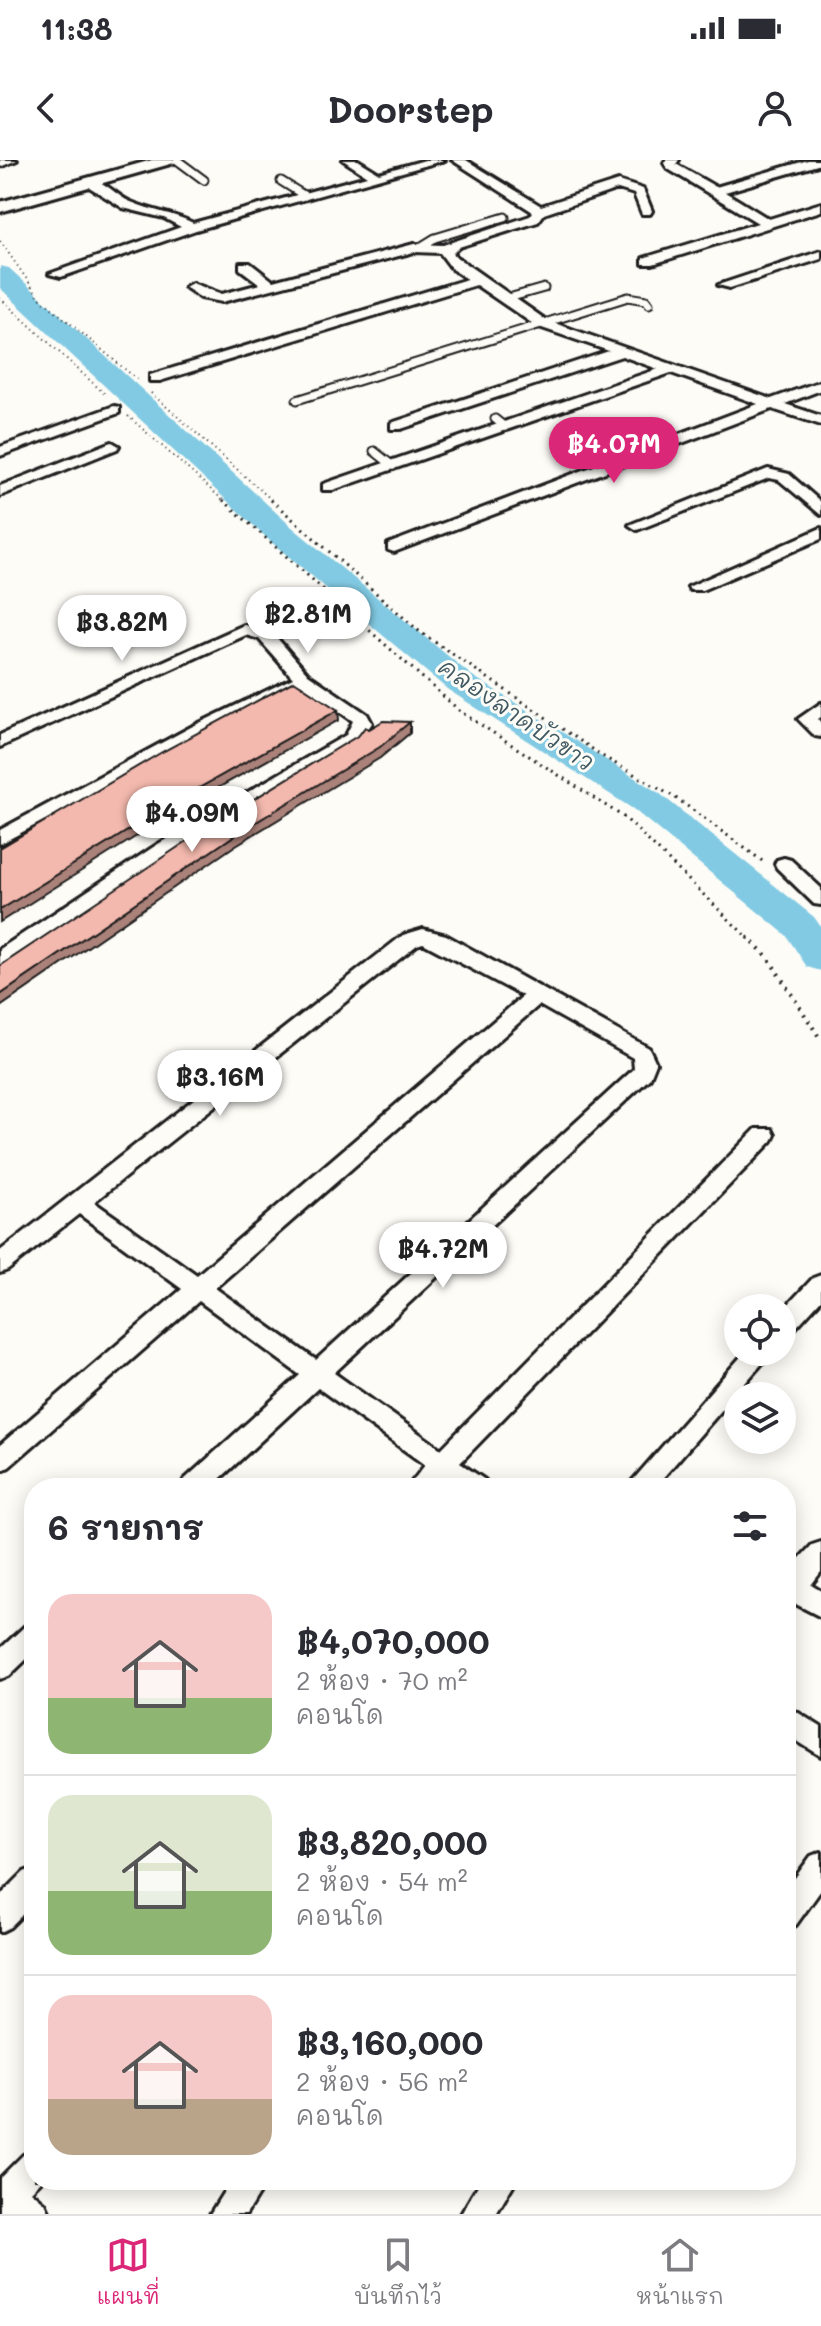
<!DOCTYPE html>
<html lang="th">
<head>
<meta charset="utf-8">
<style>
	body { margin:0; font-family:Mali,"Playpen Sans Thai",sans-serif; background:#f2f2f3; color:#2b2b33; height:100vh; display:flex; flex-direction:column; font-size:30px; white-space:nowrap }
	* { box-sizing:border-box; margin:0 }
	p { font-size:26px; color:#7c7c81 }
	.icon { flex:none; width:44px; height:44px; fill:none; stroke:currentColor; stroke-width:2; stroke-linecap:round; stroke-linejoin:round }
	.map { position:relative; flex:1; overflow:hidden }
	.details { position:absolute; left:24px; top:1318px; width:772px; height:712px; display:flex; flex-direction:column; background:#fff; border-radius:32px; box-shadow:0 4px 20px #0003 }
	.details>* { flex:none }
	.tools { position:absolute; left:724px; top:1134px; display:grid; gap:16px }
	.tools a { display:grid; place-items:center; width:72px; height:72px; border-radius:50%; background:#fff; box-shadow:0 4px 20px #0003; font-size:40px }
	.price { position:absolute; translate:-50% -68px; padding:0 18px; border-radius:28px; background:#fff; color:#222; font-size:26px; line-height:52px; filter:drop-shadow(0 2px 4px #0008) }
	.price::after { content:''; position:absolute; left:50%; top:48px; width:24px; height:18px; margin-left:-12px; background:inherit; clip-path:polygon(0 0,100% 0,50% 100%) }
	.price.active { background:#db2777; color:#fff }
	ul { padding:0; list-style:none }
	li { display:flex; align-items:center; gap:24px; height:200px; padding:0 24px }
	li+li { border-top:2px solid #e1e1e2 }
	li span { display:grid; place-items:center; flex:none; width:224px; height:160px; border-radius:24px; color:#555 }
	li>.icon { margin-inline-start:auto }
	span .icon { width:96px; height:96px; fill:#fffc; stroke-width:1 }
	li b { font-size:34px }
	h2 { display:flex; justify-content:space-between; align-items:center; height:96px; padding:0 24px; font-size:34px }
	.status { display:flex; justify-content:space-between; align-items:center; height:56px; padding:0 40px; background:#fff; direction:ltr }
	.status svg { height:22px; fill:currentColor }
	header { display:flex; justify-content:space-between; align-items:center; height:104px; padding:0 24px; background:#fff; font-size:36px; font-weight:700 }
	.tab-bar { display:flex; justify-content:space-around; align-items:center; height:112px; border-top:2px solid #e1e1e2; background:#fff; font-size:22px; color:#7c7c81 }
	.tab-bar a { display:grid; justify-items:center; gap:4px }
	.tab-bar .active { color:#db2777 }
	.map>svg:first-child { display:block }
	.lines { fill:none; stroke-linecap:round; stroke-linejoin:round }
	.river { fill:#82cae3; fill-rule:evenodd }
	.service-casing { stroke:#1c1c1c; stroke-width:11 }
	.minor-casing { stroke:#1c1c1c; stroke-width:6 }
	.tertiary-casing { stroke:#1c1c1c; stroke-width:6 }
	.path-far2 { stroke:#1c1c1c; stroke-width:2; stroke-dasharray:1 4; stroke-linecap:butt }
	.path-far1 { stroke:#1c1c1c; stroke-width:3; stroke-dasharray:2 5; stroke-linecap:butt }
	.path { stroke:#1c1c1c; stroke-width:4; stroke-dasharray:2 6; stroke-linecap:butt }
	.service { stroke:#fdfcf7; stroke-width:7 }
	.minor { fill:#fdfcf7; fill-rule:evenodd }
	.tertiary { fill:#fdfcf7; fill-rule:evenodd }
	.shaded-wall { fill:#ab827a; stroke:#1c1c1c; stroke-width:2 }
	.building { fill:#f4b9ae; stroke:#1c1c1c; stroke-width:2 }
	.labels { text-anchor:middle; stroke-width:6; stroke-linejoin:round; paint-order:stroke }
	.far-water-label { font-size:24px; font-style:italic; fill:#405962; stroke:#fdfcf7 }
</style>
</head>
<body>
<div class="status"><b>11:38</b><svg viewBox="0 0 49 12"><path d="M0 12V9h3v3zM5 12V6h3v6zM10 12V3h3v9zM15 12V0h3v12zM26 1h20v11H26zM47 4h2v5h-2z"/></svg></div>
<header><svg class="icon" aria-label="back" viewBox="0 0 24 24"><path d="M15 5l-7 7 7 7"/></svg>Doorstep<svg class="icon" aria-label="person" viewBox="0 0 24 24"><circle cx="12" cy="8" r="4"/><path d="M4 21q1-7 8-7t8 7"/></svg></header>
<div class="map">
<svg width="821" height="2054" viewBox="0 0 821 2054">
	<rect width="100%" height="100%" fill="#fdfcf7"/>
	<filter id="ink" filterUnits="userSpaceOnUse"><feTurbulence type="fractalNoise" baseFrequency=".0125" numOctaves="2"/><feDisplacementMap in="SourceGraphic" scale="16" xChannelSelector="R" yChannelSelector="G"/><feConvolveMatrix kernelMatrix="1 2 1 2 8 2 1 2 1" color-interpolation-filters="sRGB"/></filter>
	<g filter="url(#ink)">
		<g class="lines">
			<path class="river" d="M0,106L9,108L292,367L471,515L659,633L814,757L821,767V811L807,807L786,775L633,649L447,529L270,381L0,128Z"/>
			<defs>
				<g id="service">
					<path d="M177,0L204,20"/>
					<path d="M281,21L305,36"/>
					<path d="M422,86L435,78L505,57"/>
					<path d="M505,139L544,128"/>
					<path d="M297,240L628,137L646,140L649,144"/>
					<path d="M495,259L505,267"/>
					<path d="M374,291L393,306"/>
				</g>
				<g id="minor">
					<path d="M0,0H17L0,7Z"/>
					<path d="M343,0H358L379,13L425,0H445L196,70L61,117L49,114L181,67L164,58L123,48L86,25V19C103,18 116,36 131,42C152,51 173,53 193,63L367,16Z"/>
					<path d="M452,0H466L541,46L618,21L643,29L652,51L650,54H642L634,34L618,29L544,54L538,62L459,87L452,94L546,160L771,239L821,221V230L785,244L821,256V265L772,249L394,392L388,390V384L758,244L671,213L333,330H323V324L658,209L622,196L401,269H391V263L609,191L536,166L476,125L160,221H150V215L467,119L452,109L440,93L414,92L222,142L201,138L185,127L192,123L222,134L260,124L240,109V103H250L273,121L414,84L443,85L530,56L533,52Z"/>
					<path d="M666,0H679L676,4L716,27L808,0H821V4L725,32L769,59L821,43V51L653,104H643V98L758,63L668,9L664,3Z"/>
					<path d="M821,91V99L730,128L718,125Z"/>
					<path d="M114,246L119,247V253L0,296V287Z"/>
					<path d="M112,282L119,286L117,289L0,336V326Z"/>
					<path d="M768,309L789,314L821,342V355L779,320L769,318L642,368L637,370L629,365Z"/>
					<path d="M821,368V379L702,430H690L688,427Z"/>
					<path d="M244,465L271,471L308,514L367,554L372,563L358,583L172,692L0,805V789L158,684L346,575L353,561L300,524L0,684V670L191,567L293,518L259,479L246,475L0,587V575Z"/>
					<path d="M821,543V557L818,559L821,563V577L815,576L798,559Z"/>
					<path d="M784,698L791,700L821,728V745L814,744L777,708L775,704L777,700Z"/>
					<path d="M423,769L446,775L649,888L656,903L650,918L334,1213L441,1289L756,969H772L775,975L772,981L460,1303L485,1320L488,1328H457L444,1319L435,1328H407L425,1305L318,1228L210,1328H181L184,1320L300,1215L199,1141L9,1307L0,1311V1285L182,1129L79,1054L8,1110L0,1113V1091L403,775ZM423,783L523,836L197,1115L94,1042L417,785ZM539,845L633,898L634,909L316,1200L215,1128Z"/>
					<path d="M821,1115V1140L790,1174L782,1177V1151L813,1118Z"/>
					<path d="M745,1192H772L654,1328H626Z"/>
					<path d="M821,1382V1412L811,1425L821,1431V1457L786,1439V1413L812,1385Z"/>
					<path d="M34,1463V1492L9,1516L0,1519V1489L25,1466Z"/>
					<path d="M786,1545L821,1567V1596L786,1574Z"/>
					<path d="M821,1692V1730L796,1765L786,1770V1730L811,1696Z"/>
					<path d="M34,1708V1743L10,1767L0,1772V1736L24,1712Z"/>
					<path d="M34,1990V2020H42L31,2031L45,2043L50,2054H0V2018L23,1995Z"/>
					<path d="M231,2020H267L246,2054H210Z"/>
					<path d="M481,2020H516L496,2054H461Z"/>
				</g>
				<path id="tertiary" d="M152,0H177L174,3L0,52V42Z"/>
			</defs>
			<use href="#service" class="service-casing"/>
			<use href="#minor" class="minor-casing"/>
			<use href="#tertiary" class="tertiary-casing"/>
			<g class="path-far2">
				<path d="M0,81L40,138L139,221"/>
				<path d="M0,138L107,236"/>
				<path d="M151,233L274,342"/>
				<path d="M128,256L225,342"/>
			</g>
			<g class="path-far1">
				<path d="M223,340L461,552L625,658L749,779"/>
				<path d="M271,340L420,472L604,597L679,640L765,703"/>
			</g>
			<path class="path" d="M747,777L767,796L821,880"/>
			<use href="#service" class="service"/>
			<use href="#minor" class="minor"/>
			<use href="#tertiary" class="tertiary"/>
		</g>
		<g class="shaded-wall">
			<path d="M338,550L339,560L175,652L0,762V750L174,642Z"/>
			<path d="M410,562V573L380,598L236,685L0,847V835L235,675Z"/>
		</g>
		<g class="building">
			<path d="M294,521L338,550L174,642L0,750V688L162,592Z"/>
			<path d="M383,561L410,562L380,587L235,675L0,835V806L208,667L359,575L365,567L369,569Z"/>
		</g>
	</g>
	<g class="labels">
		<g class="far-water-label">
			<text transform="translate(516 555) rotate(34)" y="8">คลองลาดบัวขาว</text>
		</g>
	</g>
</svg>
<div class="tools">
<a><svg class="icon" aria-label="locate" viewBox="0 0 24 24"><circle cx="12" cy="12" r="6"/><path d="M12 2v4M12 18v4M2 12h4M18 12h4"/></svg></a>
<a><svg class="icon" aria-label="layers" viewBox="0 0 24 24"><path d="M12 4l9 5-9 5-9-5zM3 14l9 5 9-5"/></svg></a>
</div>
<b class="price active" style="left:614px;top:325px">฿4.07M</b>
<b class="price" style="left:308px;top:495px">฿2.81M</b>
<b class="price" style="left:122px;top:503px">฿3.82M</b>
<b class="price" style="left:192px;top:694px">฿4.09M</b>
<b class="price" style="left:220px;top:958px">฿3.16M</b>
<b class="price" style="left:443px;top:1130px">฿4.72M</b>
<section class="details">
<h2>6 รายการ<svg class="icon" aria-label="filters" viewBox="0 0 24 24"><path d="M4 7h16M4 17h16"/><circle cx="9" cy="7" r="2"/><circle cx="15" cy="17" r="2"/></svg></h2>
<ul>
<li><span style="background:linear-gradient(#f6c9c9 65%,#8fb573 0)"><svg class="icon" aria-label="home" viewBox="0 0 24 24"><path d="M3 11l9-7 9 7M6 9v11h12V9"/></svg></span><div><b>฿4,070,000</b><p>2 ห้อง · 70 m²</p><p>คอนโด</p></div></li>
<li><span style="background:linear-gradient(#dfe7d0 60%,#8fb573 0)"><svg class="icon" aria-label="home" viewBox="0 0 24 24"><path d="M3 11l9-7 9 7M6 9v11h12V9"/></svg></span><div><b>฿3,820,000</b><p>2 ห้อง · 54 m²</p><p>คอนโด</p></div></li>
<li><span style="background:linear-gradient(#f6c9c9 65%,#b9a48a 0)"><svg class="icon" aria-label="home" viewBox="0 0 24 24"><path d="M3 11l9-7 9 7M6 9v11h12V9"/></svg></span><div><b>฿3,160,000</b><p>2 ห้อง · 56 m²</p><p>คอนโด</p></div></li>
</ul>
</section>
</div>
<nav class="tab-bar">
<a class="active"><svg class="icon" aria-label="map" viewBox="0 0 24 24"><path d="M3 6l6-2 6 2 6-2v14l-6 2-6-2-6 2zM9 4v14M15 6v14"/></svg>แผนที่</a>
<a><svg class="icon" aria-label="saved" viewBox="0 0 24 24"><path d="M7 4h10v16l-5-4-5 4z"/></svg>บันทึกไว้</a>
<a><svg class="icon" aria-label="home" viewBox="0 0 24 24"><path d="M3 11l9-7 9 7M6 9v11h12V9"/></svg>หน้าแรก</a>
</nav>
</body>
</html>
